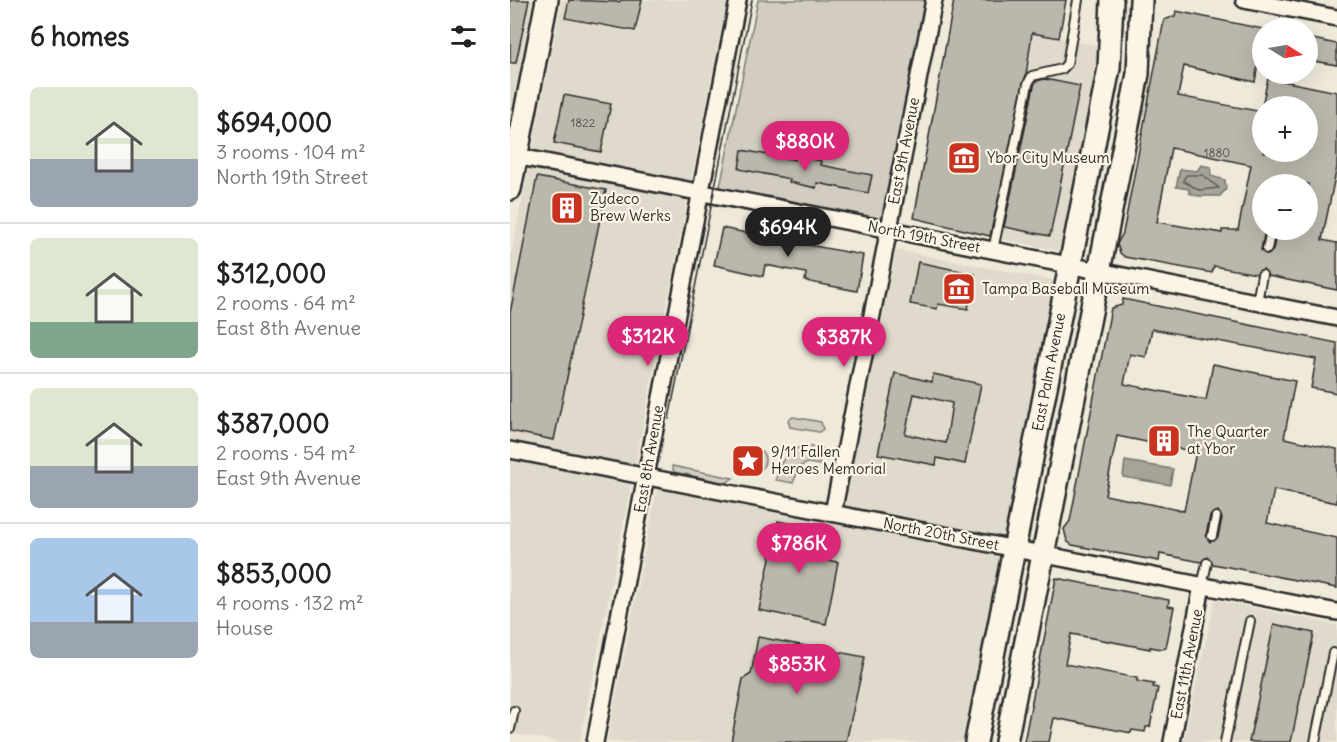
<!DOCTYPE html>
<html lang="en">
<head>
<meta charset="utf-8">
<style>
	body { margin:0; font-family:Delius,sans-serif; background:#f2f2f2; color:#222; height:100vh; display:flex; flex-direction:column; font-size:22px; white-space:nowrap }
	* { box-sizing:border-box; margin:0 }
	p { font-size:20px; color:#767676 }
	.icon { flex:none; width:33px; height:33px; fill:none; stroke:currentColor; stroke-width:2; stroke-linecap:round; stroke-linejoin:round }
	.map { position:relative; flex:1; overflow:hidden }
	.drawer { display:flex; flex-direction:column; background:#fff; width:510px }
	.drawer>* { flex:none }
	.needle { width:39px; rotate:101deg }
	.controls { position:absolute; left:742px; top:18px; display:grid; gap:12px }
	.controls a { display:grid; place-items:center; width:66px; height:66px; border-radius:50%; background:#fff; box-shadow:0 6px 24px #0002; font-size:30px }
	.price { position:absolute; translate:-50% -51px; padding:0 14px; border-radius:21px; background:#db2777; color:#fff; font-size:20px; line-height:39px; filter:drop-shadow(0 2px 3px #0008) }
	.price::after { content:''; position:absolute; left:50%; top:36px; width:18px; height:14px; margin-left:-9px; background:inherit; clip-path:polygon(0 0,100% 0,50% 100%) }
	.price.on { background:#222; color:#fff }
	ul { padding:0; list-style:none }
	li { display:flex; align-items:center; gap:18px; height:150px; padding:0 30px }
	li+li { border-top:2px solid #e0e0e0 }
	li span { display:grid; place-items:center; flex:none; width:168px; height:120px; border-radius:9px; color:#555 }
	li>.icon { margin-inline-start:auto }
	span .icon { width:72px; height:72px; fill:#fffc; stroke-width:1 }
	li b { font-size:26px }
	h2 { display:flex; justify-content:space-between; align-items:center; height:72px; padding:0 30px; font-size:26px }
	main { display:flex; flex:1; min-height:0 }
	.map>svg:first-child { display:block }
	.built { fill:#e0dacc }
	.green { fill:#d2cdc0; stroke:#7e7c76; stroke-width:1.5 }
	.water { fill:#a6a399; stroke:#75736d; stroke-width:1.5 }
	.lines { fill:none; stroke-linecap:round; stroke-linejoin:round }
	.shore { stroke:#5c5b57; stroke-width:1.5 }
	.building { fill:#bcb7ac; stroke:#2b2b2b; stroke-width:1.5; fill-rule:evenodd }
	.lane-casing { stroke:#2b2b2b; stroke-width:12 }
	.street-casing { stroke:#2b2b2b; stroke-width:20 }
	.secondary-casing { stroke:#2b2b2b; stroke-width:26 }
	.lane { stroke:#fcf5e5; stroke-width:8 }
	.street { stroke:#fcf5e5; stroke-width:15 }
	.secondary { stroke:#fcf5e5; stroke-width:21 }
	.tram { stroke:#2b2b2b; stroke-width:1.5 }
	.labels { text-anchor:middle; stroke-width:4.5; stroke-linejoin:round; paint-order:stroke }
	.number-label { font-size:12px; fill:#4f4e4b }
	.street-label { font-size:15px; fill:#2b2b2b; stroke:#fcf5e5 }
	.poi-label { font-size:15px; fill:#2b2b2b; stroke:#fcf5e5; text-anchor:start }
</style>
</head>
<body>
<main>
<section class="drawer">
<h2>6 homes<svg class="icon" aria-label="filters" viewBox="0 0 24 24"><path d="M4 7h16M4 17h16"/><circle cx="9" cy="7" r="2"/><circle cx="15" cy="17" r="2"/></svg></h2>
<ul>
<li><span style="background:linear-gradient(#dfe7d0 60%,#9aa5b1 0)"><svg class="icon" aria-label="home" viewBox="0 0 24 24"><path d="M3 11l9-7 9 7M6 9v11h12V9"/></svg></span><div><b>$694,000</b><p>3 rooms · 104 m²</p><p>North 19th Street</p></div></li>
<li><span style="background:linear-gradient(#dfe7d0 70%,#7fa58c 0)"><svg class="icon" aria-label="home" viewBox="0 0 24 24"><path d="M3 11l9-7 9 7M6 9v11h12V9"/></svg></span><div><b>$312,000</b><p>2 rooms · 64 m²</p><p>East 8th Avenue</p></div></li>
<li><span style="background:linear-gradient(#dfe7d0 65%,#9aa5b1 0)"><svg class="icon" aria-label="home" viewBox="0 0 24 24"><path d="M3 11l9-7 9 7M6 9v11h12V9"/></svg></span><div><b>$387,000</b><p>2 rooms · 54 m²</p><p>East 9th Avenue</p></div></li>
<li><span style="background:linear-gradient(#a9c7e8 70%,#9aa5b1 0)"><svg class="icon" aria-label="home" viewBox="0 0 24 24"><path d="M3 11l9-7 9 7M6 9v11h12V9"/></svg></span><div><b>$853,000</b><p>4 rooms · 132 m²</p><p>House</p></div></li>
</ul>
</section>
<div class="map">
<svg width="827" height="742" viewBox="0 0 827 742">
	<rect width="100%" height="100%" fill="#efe9da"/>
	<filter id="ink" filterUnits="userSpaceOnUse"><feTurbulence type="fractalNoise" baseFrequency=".0167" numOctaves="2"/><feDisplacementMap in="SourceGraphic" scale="12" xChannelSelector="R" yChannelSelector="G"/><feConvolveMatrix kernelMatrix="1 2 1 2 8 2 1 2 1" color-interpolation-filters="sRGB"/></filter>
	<g filter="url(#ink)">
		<g class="built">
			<path d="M0,0H23L0,116Z"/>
			<path d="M52,0H217L70,742H50L0,733V260Z"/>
			<path d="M522,33L597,47L556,252L482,237Z"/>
			<path d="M386,250L547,281L456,742H97L147,489L331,524Z"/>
			<path d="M705,600L827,625V742H673Z"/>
		</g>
		<g class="green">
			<path d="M248,0H419L375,227L209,192Z"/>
			<path d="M283,417L311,422L313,429L309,432L280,427L278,420Z"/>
			<path d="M293,446L312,448L309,465L298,463L290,466L283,483L266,480C269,463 276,451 293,446Z"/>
			<circle cx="242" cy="460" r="13"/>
			<path d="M162,466L223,478L216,483L164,472Z"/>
		</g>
		<g class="water">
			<path d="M691,165L701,167V176L715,180L716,189L710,196H688L679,193V189L666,187L670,169L687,171Z"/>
			<path d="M615,461L663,469L660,485L613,477Z"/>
		</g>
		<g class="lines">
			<path class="shore" d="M676,175H693L709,188L689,190L673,181Z"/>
		</g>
		<g class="building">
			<path d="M0,0H19L6,63H0Z"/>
			<path d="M59,0L109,2L111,0H132L125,31L55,18Z"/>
			<path d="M444,0H556L549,38L522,33L516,75L480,236L404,218Z"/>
			<path d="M666,11L753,29V51H750L745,82L674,66L668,96L753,112V152H798V106H752L758,78L827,92V167L812,240L827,243V290L758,276L753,269L746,274L704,266L702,273L615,257L610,253L607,244L613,233L654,20L665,16ZM661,148L741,165L728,230H712V233L647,222ZM753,184H798V230H767L763,250L758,255L751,250L755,230Z"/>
			<path d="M798,38L827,44V65L798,60Z"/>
			<path d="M535,79L570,86L540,236L494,227L524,86L526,81Z"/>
			<path d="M54,95L101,104L91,152L44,143Z"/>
			<path d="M232,150L285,160L286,156L311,161L310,165L362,175L358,193L307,183L306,188L279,182L280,179L229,169Z"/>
			<path d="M27,177L96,190L44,440L0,431V313Z"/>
			<path d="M212,228L266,239L267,234L294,240L293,244L353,255L347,291L295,281L296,273L255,265L253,276L204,265Z"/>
			<path d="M408,262L465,274L458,309L428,304L427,309L400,304Z"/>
			<path d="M613,299L827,343V393L801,388L806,359L642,329L636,357L620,354L614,384L696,400L703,364L785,381L774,438L827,449V503L764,490L757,523L827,538V588L703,564L698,557L691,562L650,554L649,561L562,545L557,541L554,529L560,521L601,308L612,305ZM607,436L686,452L674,511L595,495ZM708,511L712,518L708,537L700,542L696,535L700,516Z"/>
			<path d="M385,373L422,382L423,374L471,384L455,464L427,458L426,465L368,454ZM404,394L442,403L436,443L395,434Z"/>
			<path d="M268,521L320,531L314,560L328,562L316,624L249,610Z"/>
			<path d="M546,578L659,600L658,606L664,607L656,648L652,649L640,647V649L561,634L555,664L627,678V681L644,684L643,687L648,688L640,727H636L635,732L622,730L621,733L544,718L539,742H514Z"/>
			<path d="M764,624L804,633L781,742H739Z"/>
			<path d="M248,637L355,657L336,742H221L233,679L241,674Z"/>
		</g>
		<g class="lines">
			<defs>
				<g id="lane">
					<path d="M757,249L761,230"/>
					<path d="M483,250L518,84L522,76L552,69L557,64L568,0"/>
					<path d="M747,302L752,275"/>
					<path d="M702,536L706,517"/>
					<path d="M692,586L697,563"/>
					<path d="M0,729L4,711"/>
					<path d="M715,742L740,621"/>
					<path d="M805,742L823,653"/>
				</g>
				<g id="street">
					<path d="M734,0L827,18"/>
					<path d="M0,155L827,318"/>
					<path d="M0,450L827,612"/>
					<path d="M323,513L424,0"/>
					<path d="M85,742C133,495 179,247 228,0"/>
					<path d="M662,742L692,586"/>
				</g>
				<g id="secondary">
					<path d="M0,189L37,0"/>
					<path d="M466,742L599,68L602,0"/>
					<path d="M496,742L628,74L631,0"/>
				</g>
			</defs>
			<use href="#lane" class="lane-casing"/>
			<use href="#street" class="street-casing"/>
			<use href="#secondary" class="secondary-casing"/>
			<use href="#lane" class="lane"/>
			<use href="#street" class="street"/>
			<use href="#secondary" class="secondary"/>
			<path class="tram" d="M159,419L242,0"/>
		</g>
	</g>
	<defs>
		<symbol id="museum-square" viewBox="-11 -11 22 22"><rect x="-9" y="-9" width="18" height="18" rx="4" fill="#c8321e" stroke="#fcf5e5"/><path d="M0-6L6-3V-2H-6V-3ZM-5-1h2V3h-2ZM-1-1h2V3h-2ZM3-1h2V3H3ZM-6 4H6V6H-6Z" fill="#fff"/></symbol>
		<symbol id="building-square" viewBox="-11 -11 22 22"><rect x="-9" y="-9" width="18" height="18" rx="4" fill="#c8321e" stroke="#fcf5e5"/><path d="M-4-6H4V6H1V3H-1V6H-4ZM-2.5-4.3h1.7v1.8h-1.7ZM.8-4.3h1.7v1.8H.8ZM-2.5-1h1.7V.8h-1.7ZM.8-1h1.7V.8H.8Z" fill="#fff"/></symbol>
		<symbol id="sight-square" viewBox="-11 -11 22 22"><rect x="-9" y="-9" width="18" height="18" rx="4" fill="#c8321e" stroke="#fcf5e5"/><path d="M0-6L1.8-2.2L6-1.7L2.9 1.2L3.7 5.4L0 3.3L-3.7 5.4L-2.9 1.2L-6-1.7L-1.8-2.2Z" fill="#fff"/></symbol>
	</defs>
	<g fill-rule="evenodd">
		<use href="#museum-square" x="435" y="139" width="38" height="38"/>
		<use href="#building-square" x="38" y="189" width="38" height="38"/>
		<use href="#museum-square" x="430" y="270" width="38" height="38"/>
		<use href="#building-square" x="635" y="422" width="38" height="38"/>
		<use href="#sight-square" x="219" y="442" width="38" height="38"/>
	</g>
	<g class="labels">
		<g class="number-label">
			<text x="73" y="127">1822</text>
			<text x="707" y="157">1880</text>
		</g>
		<g class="street-label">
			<text transform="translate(394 151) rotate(-79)" y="5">East 9th Avenue</text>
			<text transform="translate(414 237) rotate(11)" y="5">North 19th Street</text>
			<text transform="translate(539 372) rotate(-79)" y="5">East Palm Avenue</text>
			<text transform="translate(139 459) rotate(-80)" y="5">East 8th Avenue</text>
			<text transform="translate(431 534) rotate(11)" y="5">North 20th Street</text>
			<text transform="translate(677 664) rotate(-79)" y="5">East 11th Avenue</text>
		</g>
		<g class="poi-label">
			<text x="477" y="163">Ybor City Museum</text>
			<text x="80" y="204">Zydeco<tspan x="80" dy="17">Brew Werks</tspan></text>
			<text x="472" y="294">Tampa Baseball Museum</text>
			<text x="677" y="437">The Quarter<tspan x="677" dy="17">at Ybor</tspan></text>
			<text x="261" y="457">9/11 Fallen<tspan x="261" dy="17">Heroes Memorial</tspan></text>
		</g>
	</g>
</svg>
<div class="controls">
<a><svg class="needle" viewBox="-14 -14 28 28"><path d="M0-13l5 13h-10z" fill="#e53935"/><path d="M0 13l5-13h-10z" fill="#767676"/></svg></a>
<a>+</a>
<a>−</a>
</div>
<b class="price" style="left:295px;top:172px">$880K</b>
<b class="price on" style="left:278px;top:258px">$694K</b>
<b class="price" style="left:138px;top:367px">$312K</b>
<b class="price" style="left:334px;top:368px">$387K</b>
<b class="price" style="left:289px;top:574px">$786K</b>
<b class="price" style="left:287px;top:695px">$853K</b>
</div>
</main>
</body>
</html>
